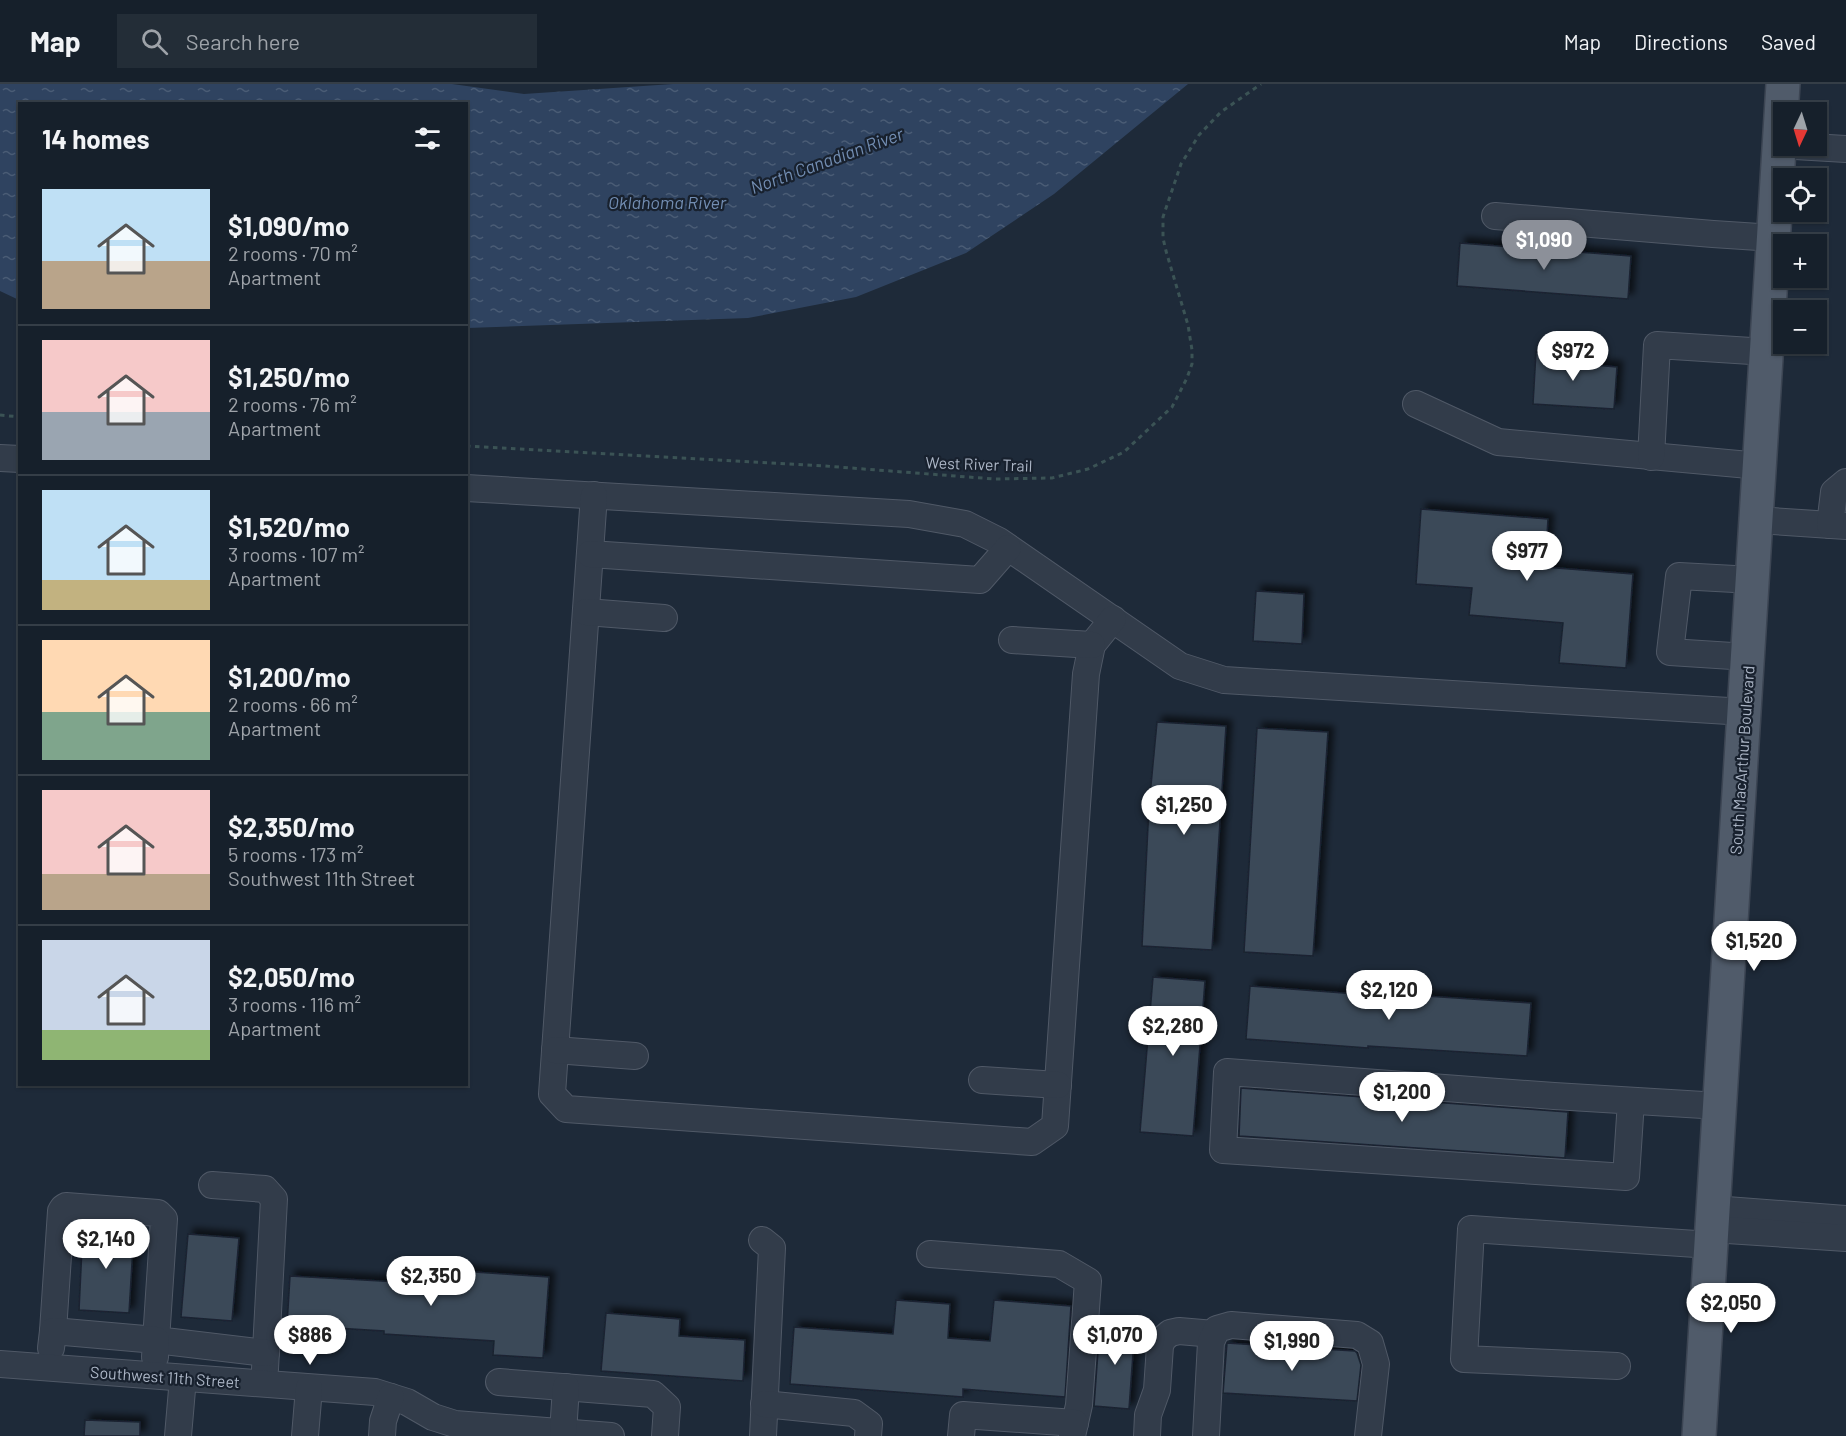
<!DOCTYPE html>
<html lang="en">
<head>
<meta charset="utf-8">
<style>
	body { margin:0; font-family:Barlow,sans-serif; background:#232d37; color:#f1f3f6; height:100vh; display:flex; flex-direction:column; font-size:22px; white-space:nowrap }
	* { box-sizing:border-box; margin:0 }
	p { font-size:20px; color:#9ea3a9 }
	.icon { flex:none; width:33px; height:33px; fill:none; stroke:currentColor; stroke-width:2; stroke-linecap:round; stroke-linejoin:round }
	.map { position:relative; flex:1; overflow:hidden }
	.side { position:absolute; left:18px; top:18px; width:450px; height:984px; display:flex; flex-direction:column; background:#16202b; border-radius:0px; box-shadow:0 2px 4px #0004,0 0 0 2px #353e47 }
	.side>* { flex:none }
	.needle { width:39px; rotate:184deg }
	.buttons { position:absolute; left:1773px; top:18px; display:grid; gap:12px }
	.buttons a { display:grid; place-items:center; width:54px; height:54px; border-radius:0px; background:#16202b; box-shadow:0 2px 4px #0004,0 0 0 2px #353e47; font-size:30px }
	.price { position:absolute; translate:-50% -51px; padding:0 14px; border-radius:21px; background:#fff; color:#222; font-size:20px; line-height:39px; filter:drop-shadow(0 2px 3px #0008) }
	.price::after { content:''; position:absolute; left:50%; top:36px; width:18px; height:14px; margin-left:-9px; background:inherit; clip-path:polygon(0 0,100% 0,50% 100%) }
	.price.current { background:#8c9099; color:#fff }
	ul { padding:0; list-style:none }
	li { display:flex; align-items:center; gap:18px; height:150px; padding:0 24px }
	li+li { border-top:2px solid #353e47 }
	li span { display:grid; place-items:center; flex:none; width:168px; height:120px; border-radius:0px; color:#555 }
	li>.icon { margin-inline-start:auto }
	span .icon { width:72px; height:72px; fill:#fffc; stroke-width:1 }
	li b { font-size:26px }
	h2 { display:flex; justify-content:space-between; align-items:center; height:72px; padding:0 24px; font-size:26px }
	header { display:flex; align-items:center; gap:36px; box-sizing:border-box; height:84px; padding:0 30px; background:#16202b; border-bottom:2px solid #353e47 }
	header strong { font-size:28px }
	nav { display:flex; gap:33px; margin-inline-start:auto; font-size:21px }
	.search { width:420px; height:54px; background:#232d37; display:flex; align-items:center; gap:15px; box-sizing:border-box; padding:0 21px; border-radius:0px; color:#9ea3a9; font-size:22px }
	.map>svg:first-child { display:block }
	.water { fill:url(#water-ripples) }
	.building { fill:#3a4859; stroke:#1a2330; stroke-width:1.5; filter:url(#shadow) }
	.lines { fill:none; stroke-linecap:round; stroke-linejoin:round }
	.minor-casing { stroke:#505967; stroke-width:28 }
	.major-casing { stroke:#3c4553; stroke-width:36 }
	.path { stroke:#3b5355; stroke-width:3; stroke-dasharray:4.5 4.5; stroke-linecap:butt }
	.minor { stroke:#323c4a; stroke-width:26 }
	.major { stroke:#505b6a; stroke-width:33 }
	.labels { text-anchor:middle; stroke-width:4.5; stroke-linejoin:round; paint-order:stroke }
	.street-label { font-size:16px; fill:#acb6c6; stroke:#18212e }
	.water-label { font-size:18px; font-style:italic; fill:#728db2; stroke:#18212e }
</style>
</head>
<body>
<header>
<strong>Map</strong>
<div class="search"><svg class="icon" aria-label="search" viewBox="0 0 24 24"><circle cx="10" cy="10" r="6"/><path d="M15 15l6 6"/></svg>Search here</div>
<nav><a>Map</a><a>Directions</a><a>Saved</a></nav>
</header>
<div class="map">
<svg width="1846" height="1352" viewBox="0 0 1846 1352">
	<defs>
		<pattern id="water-ripples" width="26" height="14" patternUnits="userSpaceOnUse" patternTransform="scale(1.5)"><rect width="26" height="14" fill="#2f4360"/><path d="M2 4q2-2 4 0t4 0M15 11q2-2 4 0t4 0" fill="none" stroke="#4a5c75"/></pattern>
		<filter id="shadow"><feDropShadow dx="5.5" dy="-5.5" stdDeviation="3" flood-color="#0009"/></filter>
	</defs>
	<rect width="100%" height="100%" fill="#1e2a39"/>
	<path class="water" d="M0,0H452L524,10L673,0H1188L1054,110L966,169L856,213L748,234L467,244L466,20H20L19,216L0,207Z"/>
	<g class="building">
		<path d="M1460,159L1631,172L1628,215L1457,202Z"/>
		<path d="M1536,268L1595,272L1594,281L1617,283L1614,325L1533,320Z"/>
		<path d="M1421,425L1548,435L1545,483L1633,490L1626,584L1559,579L1563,539L1469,531L1472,504L1416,500Z"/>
		<path d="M1256,507L1304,510L1302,560L1253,557Z"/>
		<path d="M1157,638L1226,642L1212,866L1142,862L1149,722Z"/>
		<path d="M1257,644L1328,648L1313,872L1244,868Z"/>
		<path d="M1153,893L1205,897L1193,1052L1140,1048Z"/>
		<path d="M1250,902L1396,913V910L1531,919L1527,972L1368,962V964L1246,955Z"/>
		<path d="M1241,1004L1568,1028L1565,1074L1239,1052Z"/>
		<path d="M83,1143L134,1146L129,1229L79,1226Z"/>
		<path d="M188,1150L239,1154L232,1237L181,1233Z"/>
		<path d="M400,1183L549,1193L543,1274L493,1271L494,1257L384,1250V1247L287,1241L290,1192L399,1198Z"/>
		<path d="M896,1216L950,1220L948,1254L990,1257L994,1216L1071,1222L1065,1313L963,1305V1313L790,1300L794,1243L893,1250Z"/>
		<path d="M606,1229L680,1235L679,1252L745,1256L743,1297L601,1287Z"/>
		<path d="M1100,1240L1135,1242L1129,1325L1094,1322Z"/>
		<path d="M1227,1259L1355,1267L1357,1269L1361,1281L1357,1317L1223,1309Z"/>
		<path d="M85,1336L140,1338V1352H84Z"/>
	</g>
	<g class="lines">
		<defs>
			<g id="minor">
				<path d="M1795,62L1846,65"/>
				<path d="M1495,132L1713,150L1774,154"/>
				<path d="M1416,320L1498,358L1760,382"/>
				<path d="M1651,373L1657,261L1767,268"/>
				<path d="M0,374L20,375"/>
				<path d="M466,404L909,430L965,440L999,457L1180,582L1224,596L1745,628"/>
				<path d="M594,411L552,1010L566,1025L1032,1058L1055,1042L1086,590L1092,561L1113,535"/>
				<path d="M1757,436L1846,442"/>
				<path d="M1830,441L1834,408L1846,398"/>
				<path d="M590,470L980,496L1008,464"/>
				<path d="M586,528L664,534"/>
				<path d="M1012,556L1092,561"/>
				<path d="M1748,573L1670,568L1679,492L1753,496"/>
				<path d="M555,966L635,972"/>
				<path d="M982,996L1058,1001"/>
				<path d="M1631,1017L1626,1093L1223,1066L1227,988L1554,1012L1720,1022"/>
				<path d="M212,1101L265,1105L274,1115L265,1285"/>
				<path d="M1713,1125L1846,1135"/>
				<path d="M1712,1145L1846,1154"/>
				<path d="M762,1156L772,1164L763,1352"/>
				<path d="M930,1170L1059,1180L1088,1197L1079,1321L1072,1352"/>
				<path d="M53,1247L61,1127L63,1124L66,1122L158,1129L164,1135L156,1256L266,1269"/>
				<path d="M51,1264L53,1247L156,1256L155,1273"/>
				<path d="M0,1280L375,1308L407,1318L433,1333L455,1340L611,1352"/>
				<path d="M1617,1282L1464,1275L1471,1145L1711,1161"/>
				<path d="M499,1298L653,1310L667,1323L665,1352"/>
				<path d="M764,1320L854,1329L869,1340L868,1352"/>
				<path d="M563,1349L566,1303"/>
				<path d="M178,1352L183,1294"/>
				<path d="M305,1352L309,1304"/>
				<path d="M382,1352L383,1337L391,1313"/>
				<path d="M961,1352L963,1331L1075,1339"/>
				<path d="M1147,1352L1148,1331L1157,1306L1160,1262L1163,1255L1170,1249L1179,1247L1214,1250"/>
				<path d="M1206,1352L1211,1258L1217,1245L1231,1241L1357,1251L1370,1259L1376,1280L1368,1352"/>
			</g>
			<path id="major" d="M1699,1352L1783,0"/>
		</defs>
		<use href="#minor" class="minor-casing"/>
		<use href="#major" class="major-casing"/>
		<g class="path">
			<path d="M0,331L20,333"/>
			<path d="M466,362L825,382L994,395L1052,394L1088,385L1124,368L1172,323L1187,294L1192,280V266L1188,241L1166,167L1163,154V133L1181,80L1199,51L1221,28L1261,0"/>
		</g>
		<use href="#minor" class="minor"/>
		<use href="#major" class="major"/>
	</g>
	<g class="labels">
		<g class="street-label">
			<text transform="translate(979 380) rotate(2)" y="6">West River Trail</text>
			<text transform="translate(1742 676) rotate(-86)" y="6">South MacArthur Boulevard</text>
			<text transform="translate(165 1293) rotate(4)" y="6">Southwest 11th Street</text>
		</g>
		<g class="water-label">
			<text transform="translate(827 77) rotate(-20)" y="6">North Canadian River</text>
			<text x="667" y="125">Oklahoma River</text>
		</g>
	</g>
</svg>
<div class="buttons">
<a><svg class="needle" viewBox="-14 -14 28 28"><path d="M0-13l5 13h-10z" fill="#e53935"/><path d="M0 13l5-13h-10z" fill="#9ea3a9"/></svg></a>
<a><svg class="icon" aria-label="locate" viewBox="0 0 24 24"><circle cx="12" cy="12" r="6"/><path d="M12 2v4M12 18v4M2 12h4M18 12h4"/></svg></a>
<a>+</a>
<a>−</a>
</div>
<b class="price current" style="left:1544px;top:187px">$1,090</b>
<b class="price" style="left:1573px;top:298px">$972</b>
<b class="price" style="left:1527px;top:498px">$977</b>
<b class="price" style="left:1184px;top:752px">$1,250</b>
<b class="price" style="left:1754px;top:888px">$1,520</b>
<b class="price" style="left:1389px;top:937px">$2,120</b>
<b class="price" style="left:1173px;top:973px">$2,280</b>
<b class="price" style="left:1402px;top:1039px">$1,200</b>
<b class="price" style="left:106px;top:1186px">$2,140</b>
<b class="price" style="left:431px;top:1223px">$2,350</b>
<b class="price" style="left:1731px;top:1250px">$2,050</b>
<b class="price" style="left:310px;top:1282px">$886</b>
<b class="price" style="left:1115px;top:1282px">$1,070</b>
<b class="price" style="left:1292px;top:1288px">$1,990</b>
<section class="side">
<h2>14 homes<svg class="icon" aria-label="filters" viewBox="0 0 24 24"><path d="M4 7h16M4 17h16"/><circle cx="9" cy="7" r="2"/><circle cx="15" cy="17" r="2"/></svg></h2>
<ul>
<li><span style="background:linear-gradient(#bfe0f5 60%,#b9a48a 0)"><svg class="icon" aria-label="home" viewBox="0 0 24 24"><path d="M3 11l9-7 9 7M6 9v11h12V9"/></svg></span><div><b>$1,090/mo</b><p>2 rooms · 70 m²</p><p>Apartment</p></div></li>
<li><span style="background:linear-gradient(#f6c9c9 60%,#9aa5b1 0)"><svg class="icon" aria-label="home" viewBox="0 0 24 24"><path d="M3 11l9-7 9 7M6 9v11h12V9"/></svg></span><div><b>$1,250/mo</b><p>2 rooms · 76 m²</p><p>Apartment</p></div></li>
<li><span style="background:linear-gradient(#bfe0f5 75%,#c2b280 0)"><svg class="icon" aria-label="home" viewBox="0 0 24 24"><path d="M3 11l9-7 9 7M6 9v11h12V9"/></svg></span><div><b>$1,520/mo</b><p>3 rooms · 107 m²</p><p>Apartment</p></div></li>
<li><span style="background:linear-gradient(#ffd9b3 60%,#7fa58c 0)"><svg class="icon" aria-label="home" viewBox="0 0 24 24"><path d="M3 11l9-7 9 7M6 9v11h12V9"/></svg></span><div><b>$1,200/mo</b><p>2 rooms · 66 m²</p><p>Apartment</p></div></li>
<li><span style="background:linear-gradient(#f6c9c9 70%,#b9a48a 0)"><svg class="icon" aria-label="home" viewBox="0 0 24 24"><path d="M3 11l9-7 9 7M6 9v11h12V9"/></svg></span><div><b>$2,350/mo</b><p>5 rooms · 173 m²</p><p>Southwest 11th Street</p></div></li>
<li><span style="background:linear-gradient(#c9d6e8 75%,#8fb573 0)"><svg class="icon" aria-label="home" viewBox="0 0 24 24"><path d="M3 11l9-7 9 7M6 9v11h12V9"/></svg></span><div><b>$2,050/mo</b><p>3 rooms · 116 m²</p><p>Apartment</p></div></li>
</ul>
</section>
</div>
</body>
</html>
